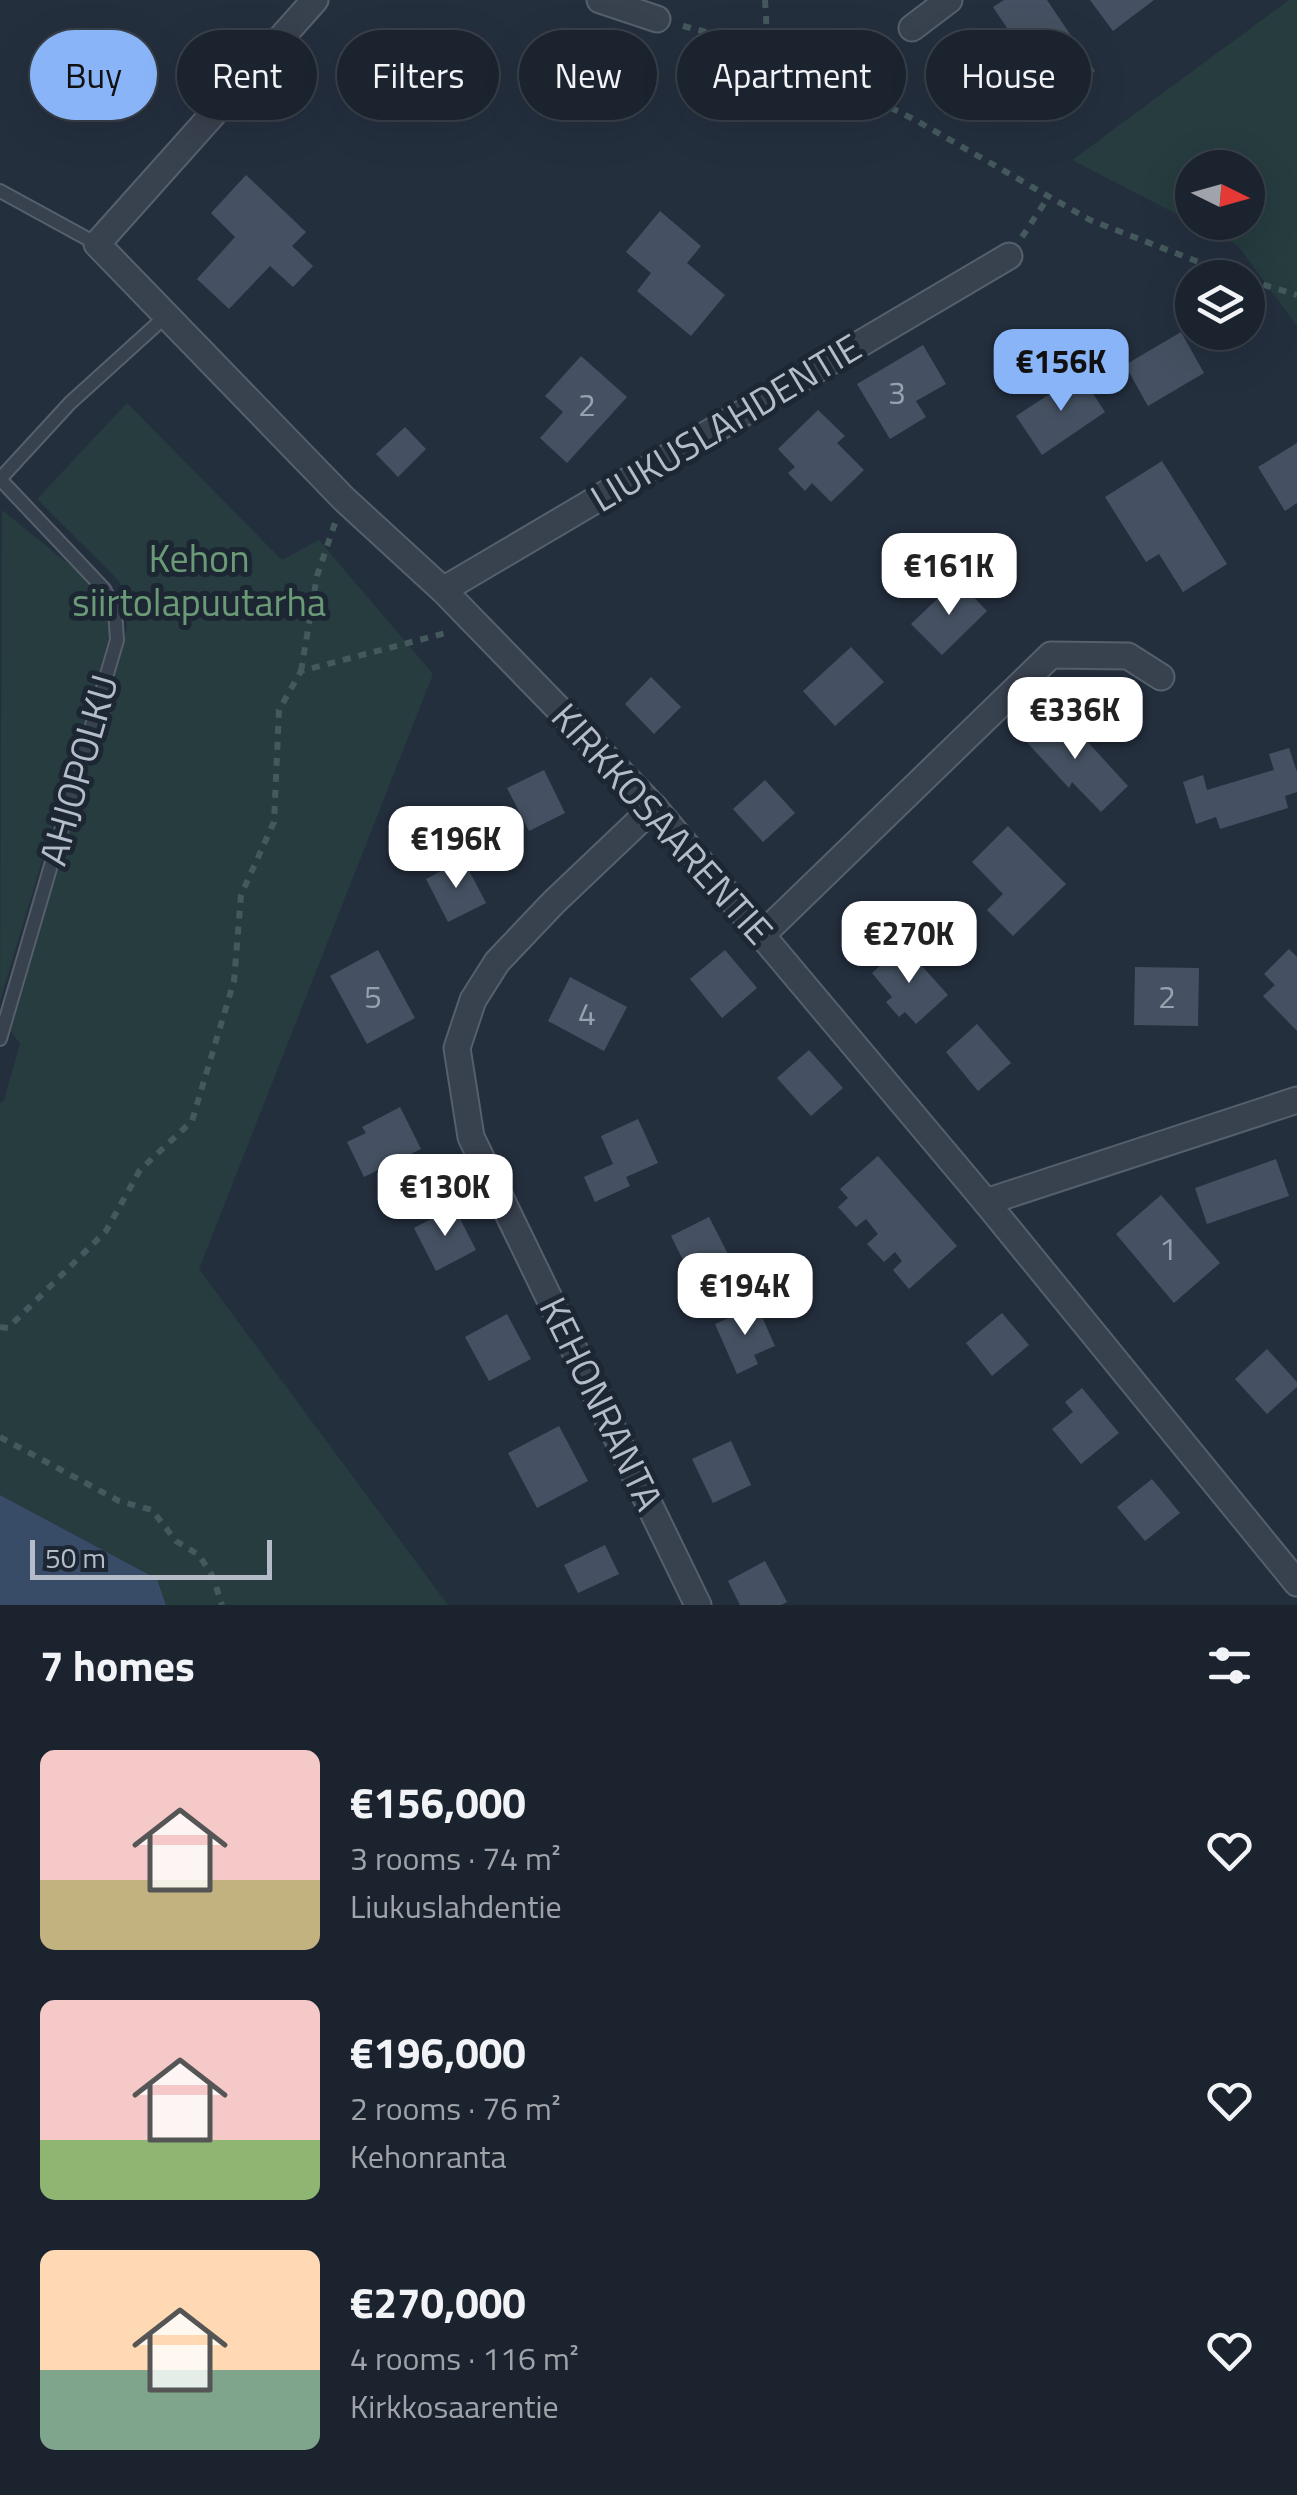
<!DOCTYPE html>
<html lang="en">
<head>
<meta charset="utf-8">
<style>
	body { margin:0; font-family:"Titillium Web",sans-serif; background:#242b36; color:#f1f3f6; height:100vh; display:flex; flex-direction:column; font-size:38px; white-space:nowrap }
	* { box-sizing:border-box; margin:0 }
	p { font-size:32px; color:#a0a4aa }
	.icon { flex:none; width:55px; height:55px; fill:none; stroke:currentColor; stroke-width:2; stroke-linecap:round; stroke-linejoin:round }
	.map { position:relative; height:1605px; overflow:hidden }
	.panel { display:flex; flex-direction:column; background:#1b232e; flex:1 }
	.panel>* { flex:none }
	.hud { position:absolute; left:30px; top:30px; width:1238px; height:90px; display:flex; gap:20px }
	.needle { width:65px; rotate:95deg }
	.tools { position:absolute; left:1175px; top:150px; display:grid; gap:20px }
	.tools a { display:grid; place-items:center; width:90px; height:90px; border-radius:50%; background:#1b232e; box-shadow:0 10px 40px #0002,0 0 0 2px #39404a; font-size:50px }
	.scale { position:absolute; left:30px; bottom:25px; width:242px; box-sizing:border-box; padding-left:10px; border:5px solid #b4bcc9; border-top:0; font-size:28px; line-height:35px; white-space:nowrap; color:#b4bcc9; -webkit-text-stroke:8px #1d2633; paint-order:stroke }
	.price { position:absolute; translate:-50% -85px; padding:0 22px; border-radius:20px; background:#fff; color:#222; font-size:32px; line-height:65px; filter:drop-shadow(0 2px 5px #0008) }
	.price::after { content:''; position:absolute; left:50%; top:60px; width:30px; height:22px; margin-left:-15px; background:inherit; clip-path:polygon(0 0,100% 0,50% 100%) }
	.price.current { background:#8ab4f8; color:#111 }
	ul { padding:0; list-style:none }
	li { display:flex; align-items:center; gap:30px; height:250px; padding:0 40px }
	li span { display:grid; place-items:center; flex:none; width:280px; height:200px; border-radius:15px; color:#555 }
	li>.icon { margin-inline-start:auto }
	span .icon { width:120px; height:120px; fill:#fffc; stroke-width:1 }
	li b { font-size:42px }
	h2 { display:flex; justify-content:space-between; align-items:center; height:120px; padding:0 40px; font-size:42px }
	.pill { padding:0 35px; border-radius:45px; background:#1b232e; box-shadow:0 10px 40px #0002,0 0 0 2px #39404a; font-size:35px; line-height:90px }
	.pill.current { background:#8ab4f8; color:#111 }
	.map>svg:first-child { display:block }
	.green { fill:#263c3f }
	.water { fill:#394c67 }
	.building { fill:#455162 }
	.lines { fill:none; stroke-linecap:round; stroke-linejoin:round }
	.service-casing { stroke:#565f6c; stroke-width:16 }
	.minor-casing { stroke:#565f6c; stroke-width:29 }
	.path { stroke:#44595c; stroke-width:6; stroke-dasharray:8 8; stroke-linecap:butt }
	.service { stroke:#38414e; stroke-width:12 }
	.minor { stroke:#38414e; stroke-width:25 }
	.labels { text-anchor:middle; stroke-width:10; stroke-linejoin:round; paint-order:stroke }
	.number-label { font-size:32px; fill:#98a1af }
	.street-label { font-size:38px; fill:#b4bcc9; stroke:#1d2633 }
	.park-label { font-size:38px; fill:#6b9a76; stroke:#1d2633 }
</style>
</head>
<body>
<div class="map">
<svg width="1297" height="1605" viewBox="0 0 1297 1605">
	<rect width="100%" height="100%" fill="#242f3e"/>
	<g class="green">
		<path d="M1289,0H1297V326L1238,246L1193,222H1248V168H1192V222L1072,160Z"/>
		<path d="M127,403L282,560L319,540L433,674L199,1269L448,1605H166L157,1579L0,1495V1103L4,1100L20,1044L11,1031L127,628L126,597L118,580L37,499Z"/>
		<path d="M2,510L91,582L105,604L111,631L0,1001Z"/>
	</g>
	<path class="water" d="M0,1495L157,1579L166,1605H0Z"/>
	<g class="building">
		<path d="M1004,0H1047L1095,71L1020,120L988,71L1021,49L993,7Z"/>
		<path d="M1090,0H1154L1113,31Z"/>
		<path d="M246,175L306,232L292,246L313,266L293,287L270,266L229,309L197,279L235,237L211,213Z"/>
		<path d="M660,211L701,246L687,263L725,295L691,336L637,291L651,273L626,252Z"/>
		<path d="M1181,332L1204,373L1148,406L1125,365Z"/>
		<path d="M923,345L946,384L916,401L926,417L890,439L857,384Z"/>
		<path d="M581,356L627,397L567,463L540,438L563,412L545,396Z"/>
		<path d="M1080,374L1105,412L1042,455L1016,416Z"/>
		<path d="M818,410L845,436L837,443L864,470L831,502L812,483L805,491L788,473L795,467L778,449Z"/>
		<path d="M405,427L426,449L398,477L376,454Z"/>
		<path d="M1297,443V503L1285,511L1258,467Z"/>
		<path d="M1162,461L1227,564L1183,592L1159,554L1146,562L1105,497Z"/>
		<path d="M957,580L987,611L942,655L911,624Z"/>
		<path d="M851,647L884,682L835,726L803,691Z"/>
		<path d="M651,677L681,707L654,734L625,704Z"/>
		<path d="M1048,713L1068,734L1075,728L1128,786L1101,812L1072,782L1069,788L1022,737Z"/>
		<path d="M1289,748L1297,772V792L1285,796L1288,808L1220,829L1216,817L1196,824L1183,782L1203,775L1207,790L1274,770L1269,754Z"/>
		<path d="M544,770L565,813L529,831L507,788Z"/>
		<path d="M765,780L795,813L763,842L733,809Z"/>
		<path d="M1008,826L1066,884L1013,936L987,910L1003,894L972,862Z"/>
		<path d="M463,859L486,903L448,922L426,879Z"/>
		<path d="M903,945L948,995L916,1024L905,1012L899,1017L886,1002L892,997L872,973Z"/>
		<path d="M1289,949L1297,957V1031L1263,996L1275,985L1264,974Z"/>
		<path d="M378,950L415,1018L367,1044L330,976Z"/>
		<path d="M725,950L757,988L722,1018L690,979Z"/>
		<path d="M1135,967L1199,968L1198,1026L1134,1025Z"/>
		<path d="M570,977L627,1007L604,1051L548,1021Z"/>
		<path d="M977,1024L1011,1063L978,1091L946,1052Z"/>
		<path d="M809,1050L843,1088L811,1116L777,1078Z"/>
		<path d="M400,1107L421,1149L364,1177L347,1142L366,1133L362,1127Z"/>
		<path d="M638,1119L658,1163L626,1177L630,1186L595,1202L584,1177L613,1164L601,1136Z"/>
		<path d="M878,1156L957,1246L909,1289L893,1270L902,1261L895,1252L884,1262L867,1244L878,1234L866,1219L856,1227L838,1207L848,1198L840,1189Z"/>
		<path d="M1276,1159L1289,1196L1207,1224L1195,1188Z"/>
		<path d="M1161,1195L1220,1263L1174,1303L1116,1234Z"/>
		<path d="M454,1207L476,1250L436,1271L414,1228Z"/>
		<path d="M709,1217L731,1260L693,1280L671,1236Z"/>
		<path d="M757,1306L775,1346L754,1355L758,1364L737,1374L715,1324Z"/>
		<path d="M1002,1313L1029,1345L992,1376L966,1343Z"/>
		<path d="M507,1314L531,1359L489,1381L465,1337Z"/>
		<path d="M1267,1349L1297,1382V1387L1267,1414L1235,1379Z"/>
		<path d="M1082,1388L1119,1433L1081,1464L1052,1429L1073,1412L1065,1402Z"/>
		<path d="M559,1426L588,1481L537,1508L508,1453Z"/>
		<path d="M731,1441L751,1485L713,1503L692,1459Z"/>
		<path d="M1152,1479L1180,1513L1145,1541L1117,1507Z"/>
		<path d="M605,1545L619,1574L578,1593L564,1565Z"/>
		<path d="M765,1561L787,1602L781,1605H740L728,1581Z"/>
	</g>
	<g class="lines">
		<defs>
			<g id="service">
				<path d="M0,191L97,244"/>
				<path d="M0,479L104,589L115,610L117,640L0,1039"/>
				<path d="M0,479L70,403L166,316"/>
			</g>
			<g id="minor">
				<path d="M315,0L97,244L344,499L443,590L654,807L986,1202L1297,1583"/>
				<path d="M600,0L657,19"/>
				<path d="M912,28L949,0"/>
				<path d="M443,590L1009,256"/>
				<path d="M654,807L554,902L497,962L473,1000L457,1048L471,1137L698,1605"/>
				<path d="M763,934L1051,655L1128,656L1161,677"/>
				<path d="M986,1202L1297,1100"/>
			</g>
		</defs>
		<use href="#service" class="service-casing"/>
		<use href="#minor" class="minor-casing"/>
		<g class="path">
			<path d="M765,0L768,52"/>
			<path d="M683,26L733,39L815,69L917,121L1090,220L1240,278"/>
			<path d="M845,84L894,43"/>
			<path d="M1022,237L1049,196"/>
			<path d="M1248,280L1297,295"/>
			<path d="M301,671L317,576L335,523"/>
			<path d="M0,1327L8,1328L106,1231L140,1170L192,1121L234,981L241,895L274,822L279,710L301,671L446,633"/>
			<path d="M0,1437L119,1501L152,1510L176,1541L199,1555L213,1577L222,1605"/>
		</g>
		<use href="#service" class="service"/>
		<use href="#minor" class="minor"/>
	</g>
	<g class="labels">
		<g class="number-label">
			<text x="897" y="404">3</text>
			<text x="587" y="416">2</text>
			<text x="373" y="1008">5</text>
			<text x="1167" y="1008">2</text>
			<text x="587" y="1025">4</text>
			<text x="1168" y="1260">1</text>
		</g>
		<g class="street-label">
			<text transform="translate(726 423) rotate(-31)" y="13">LIUKUSLAHDENTIE</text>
			<text transform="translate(79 770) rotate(-74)" y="13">AHJOPOLKU</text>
			<text transform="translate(662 824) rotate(48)" y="13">KIRKKOSAARENTIE</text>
			<text transform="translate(601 1404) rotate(64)" y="13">KEHONRANTA</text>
		</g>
		<g class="park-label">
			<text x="199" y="572">Kehon<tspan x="199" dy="44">siirtolapuutarha</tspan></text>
		</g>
	</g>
</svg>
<div class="tools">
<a><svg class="needle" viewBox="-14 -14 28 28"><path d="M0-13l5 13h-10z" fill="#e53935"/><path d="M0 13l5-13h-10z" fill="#a0a4aa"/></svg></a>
<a><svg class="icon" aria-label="layers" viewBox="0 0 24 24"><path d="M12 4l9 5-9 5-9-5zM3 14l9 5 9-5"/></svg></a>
</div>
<div class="scale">50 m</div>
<b class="price current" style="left:1061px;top:414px">€156K</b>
<b class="price" style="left:949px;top:618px">€161K</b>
<b class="price" style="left:1075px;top:762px">€336K</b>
<b class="price" style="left:456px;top:891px">€196K</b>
<b class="price" style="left:909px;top:986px">€270K</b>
<b class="price" style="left:445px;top:1239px">€130K</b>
<b class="price" style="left:745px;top:1338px">€194K</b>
<div class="hud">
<a class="pill current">Buy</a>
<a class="pill">Rent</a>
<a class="pill">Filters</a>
<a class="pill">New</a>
<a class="pill">Apartment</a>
<a class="pill">House</a>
</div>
</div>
<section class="panel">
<h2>7 homes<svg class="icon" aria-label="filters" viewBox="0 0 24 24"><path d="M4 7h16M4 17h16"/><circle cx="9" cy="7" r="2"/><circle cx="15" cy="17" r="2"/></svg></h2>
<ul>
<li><span style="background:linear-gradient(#f6c9c9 65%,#c2b280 0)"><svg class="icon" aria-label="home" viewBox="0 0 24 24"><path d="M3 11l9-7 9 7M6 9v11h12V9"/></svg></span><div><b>€156,000</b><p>3 rooms · 74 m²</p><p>Liukuslahdentie</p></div><svg class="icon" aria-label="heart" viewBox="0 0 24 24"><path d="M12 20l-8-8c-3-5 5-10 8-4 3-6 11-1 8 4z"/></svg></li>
<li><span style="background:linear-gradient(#f6c9c9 70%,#8fb573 0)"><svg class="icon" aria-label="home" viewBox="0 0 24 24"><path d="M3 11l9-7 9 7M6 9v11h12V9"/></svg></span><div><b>€196,000</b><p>2 rooms · 76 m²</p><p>Kehonranta</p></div><svg class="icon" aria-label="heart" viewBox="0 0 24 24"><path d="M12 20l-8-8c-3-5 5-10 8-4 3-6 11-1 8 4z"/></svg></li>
<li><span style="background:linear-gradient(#ffd9b3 60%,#7fa58c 0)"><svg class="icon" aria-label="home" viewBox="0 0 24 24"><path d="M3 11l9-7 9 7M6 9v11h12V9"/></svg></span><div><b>€270,000</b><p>4 rooms · 116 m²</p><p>Kirkkosaarentie</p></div><svg class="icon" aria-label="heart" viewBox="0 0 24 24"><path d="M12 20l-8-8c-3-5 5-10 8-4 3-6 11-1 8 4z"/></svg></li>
</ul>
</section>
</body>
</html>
